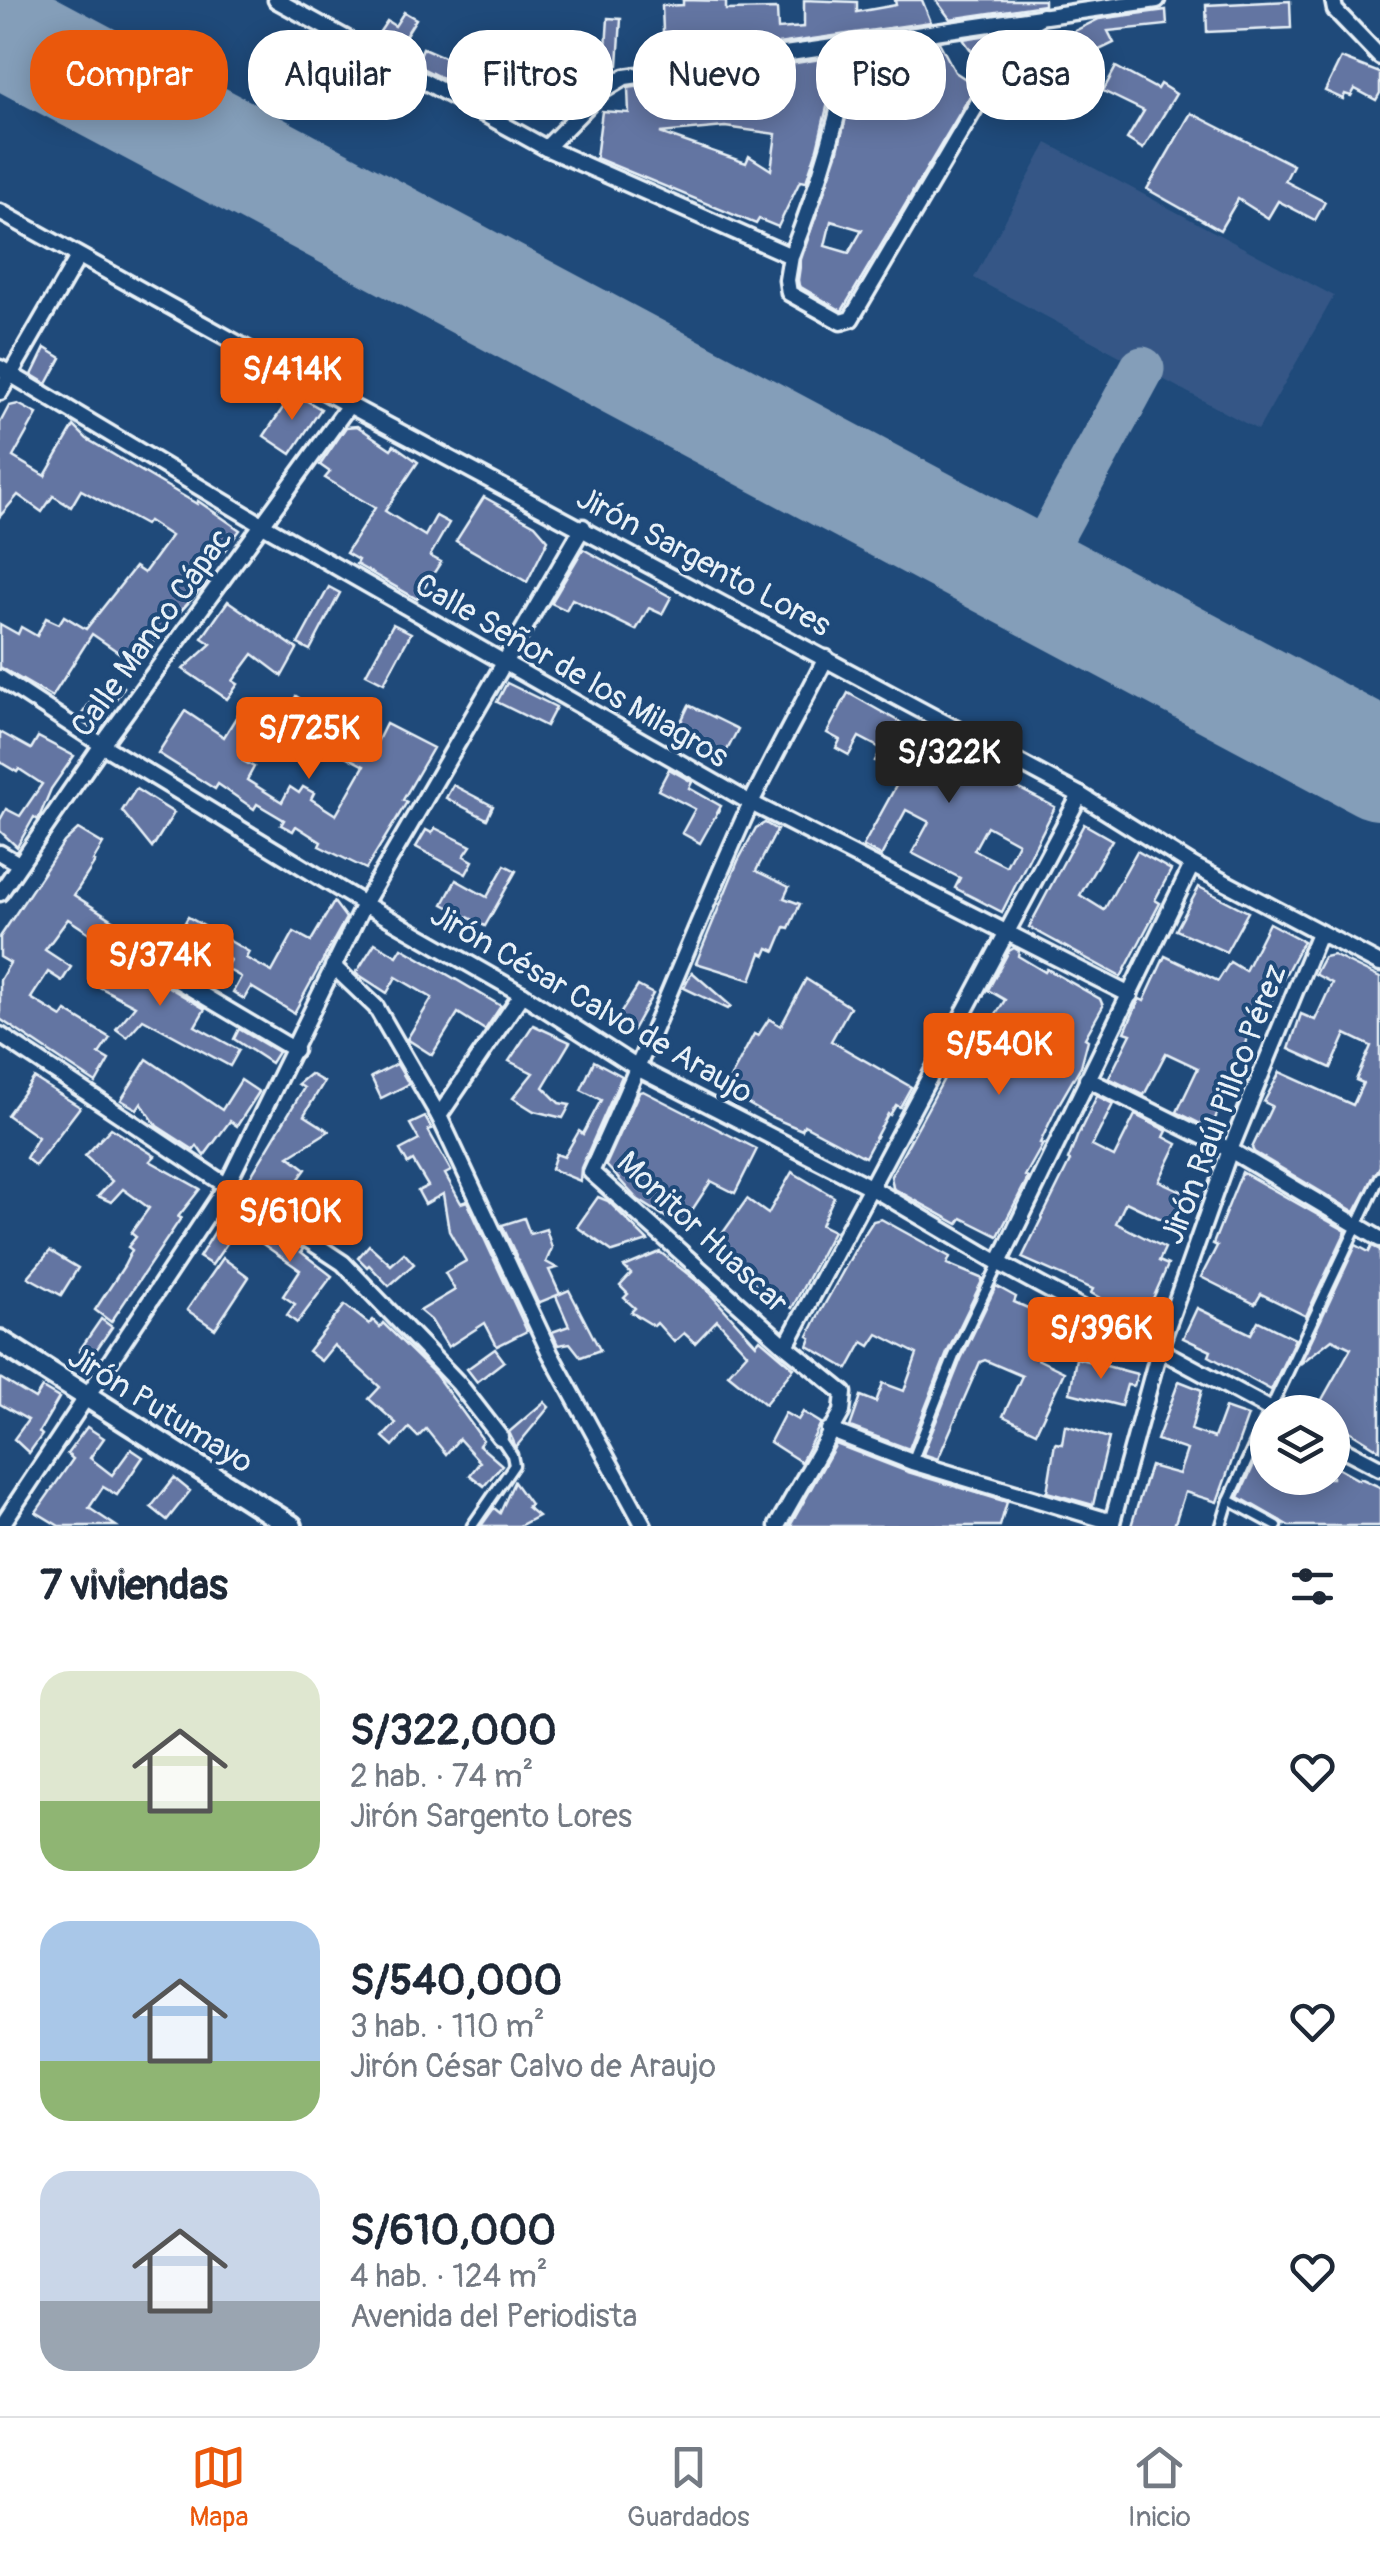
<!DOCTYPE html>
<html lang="es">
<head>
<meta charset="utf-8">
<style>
	body { margin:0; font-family:Pangolin,sans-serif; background:#f2f2f3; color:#1f2937; height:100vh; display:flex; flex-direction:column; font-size:38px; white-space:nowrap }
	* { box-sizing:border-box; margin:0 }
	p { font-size:32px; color:#747a83 }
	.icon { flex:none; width:55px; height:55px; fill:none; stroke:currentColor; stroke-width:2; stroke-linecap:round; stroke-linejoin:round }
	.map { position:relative; height:1526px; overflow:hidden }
	.drawer { display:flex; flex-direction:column; background:#fff; flex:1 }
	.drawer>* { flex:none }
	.guide { position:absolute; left:30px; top:30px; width:1320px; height:90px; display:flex; gap:20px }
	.tools { position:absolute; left:1250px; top:1395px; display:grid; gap:20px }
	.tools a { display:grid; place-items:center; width:100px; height:100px; border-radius:50%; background:#fff; box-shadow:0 5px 25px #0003; font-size:50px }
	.price { position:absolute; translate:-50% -85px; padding:0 22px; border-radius:10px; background:#ea580c; color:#fff; font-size:32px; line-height:65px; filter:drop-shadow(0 2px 5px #0008) }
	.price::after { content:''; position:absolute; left:50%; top:60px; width:30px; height:22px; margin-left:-15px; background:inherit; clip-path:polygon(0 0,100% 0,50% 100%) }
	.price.selected { background:#222; color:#fff }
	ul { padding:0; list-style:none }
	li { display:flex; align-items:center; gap:30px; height:250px; padding:0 40px }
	li span { display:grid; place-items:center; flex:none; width:280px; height:200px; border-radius:30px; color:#555 }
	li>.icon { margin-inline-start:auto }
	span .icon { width:120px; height:120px; fill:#fffc; stroke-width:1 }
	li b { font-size:42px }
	h2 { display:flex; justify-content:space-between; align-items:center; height:120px; padding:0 40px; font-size:42px }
	.tag { padding:0 35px; border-radius:40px; background:#fff; box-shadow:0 5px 25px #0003; font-size:35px; line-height:90px }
	.tag.selected { background:#ea580c; color:#fff }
	.menu { display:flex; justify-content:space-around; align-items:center; height:140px; border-top:2px solid #e0e1e3; background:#fff; font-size:28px; color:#747a83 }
	.menu a { display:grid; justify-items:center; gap:5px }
	.menu .selected { color:#ea580c }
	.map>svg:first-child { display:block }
	.built { fill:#345786 }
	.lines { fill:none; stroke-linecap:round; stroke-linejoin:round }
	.taxiway { stroke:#849eb9; stroke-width:45 }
	.runway { stroke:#849eb9; stroke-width:110 }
	.building { fill:#6474a2; stroke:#e8f1f8; stroke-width:2.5; fill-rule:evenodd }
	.lane-casing { stroke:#e8f1f8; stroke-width:15 }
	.street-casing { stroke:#e8f1f8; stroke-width:21 }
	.secondary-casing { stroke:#e8f1f8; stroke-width:28 }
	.lane { stroke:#1f4a7a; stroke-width:8 }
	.street { stroke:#1f4a7a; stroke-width:14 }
	.secondary { stroke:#1f4a7a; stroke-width:20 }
	.labels { text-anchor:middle; stroke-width:8; stroke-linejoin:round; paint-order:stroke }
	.street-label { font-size:32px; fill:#e8f1f8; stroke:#1f4a7a }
</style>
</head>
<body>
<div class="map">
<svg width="1380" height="1526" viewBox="0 0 1380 1526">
	<rect width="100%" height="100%" fill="#1f4a7a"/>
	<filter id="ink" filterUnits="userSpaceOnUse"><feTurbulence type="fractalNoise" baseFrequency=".01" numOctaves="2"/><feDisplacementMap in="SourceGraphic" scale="20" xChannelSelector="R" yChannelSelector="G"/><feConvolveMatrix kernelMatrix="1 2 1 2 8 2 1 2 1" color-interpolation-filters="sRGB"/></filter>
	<g filter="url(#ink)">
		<path class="built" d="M1047,143L1334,296L1258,430L974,278Z"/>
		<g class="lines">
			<path class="taxiway" d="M1029,578L1142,369"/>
			<path class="runway" d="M0,30L1380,765"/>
		</g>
		<g class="building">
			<path d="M683,0L726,1V10L777,9L778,29L804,27V0L857,2V12L896,5L895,0H922L931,22L764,46L728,45V49L664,56L662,6L683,5Z"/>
			<path d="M936,0H1044V5L950,19Z"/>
			<path d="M1290,1L1291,28L1207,32L1206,5Z"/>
			<path d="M1166,10L1167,25L1108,31L1114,43L1043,77L1030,53L1099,19Z"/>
			<path d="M404,12L416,19L395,52L375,39L387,21L395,26Z"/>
			<path d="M608,18L621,19L618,65L605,64Z"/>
			<path d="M1007,32L985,70L963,39Z"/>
			<path d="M459,39L472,47L460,64L472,70L464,89L416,65L423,48L446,58Z"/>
			<path d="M939,42L955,72L976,86L842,311L799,286L798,280L801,259L837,154L859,62L868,53ZM831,221L862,230L849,253L825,246Z"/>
			<path d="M827,58L837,65L817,149L806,182L800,181L778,227L759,219L756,224L596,158L602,111L629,113L628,88L693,78L755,75V72H764V68ZM725,127L776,134L771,170L749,156L746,163L660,133Z"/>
			<path d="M1341,58L1380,73V93L1376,100L1355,89L1351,96L1345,94L1343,99L1325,91Z"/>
			<path d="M1116,67L1157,89L1160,84L1176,94L1143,149L1127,139L1144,111L1103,91Z"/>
			<path d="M1191,113L1293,165L1285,181L1325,202L1315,220L1278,201L1268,218L1238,199L1220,230L1147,189Z"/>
			<path d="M45,348L61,358L47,384L32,375Z"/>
			<path d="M293,393L321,409L291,454L264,436Z"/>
			<path d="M18,404L37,414L13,457L45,476L74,426L87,439L197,504L198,501L240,530L208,572L211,574L202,588L158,636L137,665L92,634L52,697L0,667V624L18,634L21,627L37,636L46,618L59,624L64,616L86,629L135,567L144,573L171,536L148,521L145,525L81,490L71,507L53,496L42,512L18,495L0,516V423L9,406Z"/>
			<path d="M357,426L391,449L394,445L418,462L385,511L425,536L436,516L449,523L430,556L441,562L417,599L356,564L358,560L346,553L375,508L325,478L330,472L320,465L346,427Z"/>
			<path d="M484,497L535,525L548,540L527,582L456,541Z"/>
			<path d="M583,549L671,597L662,614L649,608L636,630L572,599L566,610L551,603Z"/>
			<path d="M329,587L340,593L310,650L298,644Z"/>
			<path d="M228,601L297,649L282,676L253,654L233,681L238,684L227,699L183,669L211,644L202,638Z"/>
			<path d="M393,624L411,633L384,683L366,674Z"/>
			<path d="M108,677L124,687L98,725L82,714Z"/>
			<path d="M507,683L556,707L546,726L497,702Z"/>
			<path d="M848,693L921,734L920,736L936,744L933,750L964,766L966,762L981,769L1055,807L1002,912L955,888L960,878L912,853L929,822L906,810L881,856L863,846L902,775L875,761L882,749L859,737L849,755L836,748L840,740L827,733ZM987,826L1018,843L1006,866L974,850Z"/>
			<path d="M296,696L312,707L290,749L273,740Z"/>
			<path d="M689,705L738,729L722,760L708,753L710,750L675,734Z"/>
			<path d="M243,706L258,714L252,724L263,730L243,761L254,767L247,780L282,802L290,787L299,793L303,787L314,793L311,799L336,815L364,766L345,756L358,733L377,742L386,724L433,748L403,800L407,802L366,869L319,846L321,842L296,826L293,831L281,825L284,820L257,804L254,809L218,784L215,789L158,753L185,711L224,737Z"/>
			<path d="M0,732L31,749L38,737L74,756L51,789L38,820L34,817L17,847L0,831V820L6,809L20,816L42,784L19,769L17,772L0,762Z"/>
			<path d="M669,769L692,782L689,788L721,806L700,843L682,833L695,809L658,790Z"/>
			<path d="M453,785L493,806L487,819L446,798Z"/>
			<path d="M136,789L174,813L152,848L122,811Z"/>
			<path d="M765,823L777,830L756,871L789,887L784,898L800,904L789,928L785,927L775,951L768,948L765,955L761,953L751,980L696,963L738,861L756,828Z"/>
			<path d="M1084,824L1112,840L1080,895L1104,910L1137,851L1171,870L1155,900L1160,903L1121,977L1029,927Z"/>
			<path d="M435,828L471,846L464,856L473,861L466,874L416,847L426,830L432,833Z"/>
			<path d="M78,829L103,844L93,861L95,862L74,895L132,932L128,939H117L112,948L68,919L45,950L71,967L62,981L48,972L31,998L62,1017L66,1011L110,1038L99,1054L109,1060L96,1083L0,1019V980L10,963L0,957V937L64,842Z"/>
			<path d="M505,865L516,871L485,926L443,904L456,880L487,897Z"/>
			<path d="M1199,887L1248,912L1226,952L1176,930Z"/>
			<path d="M334,902L346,918L294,1013L251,987L244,999L233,992L241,977L225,968L230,960L199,944L184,972L159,957L173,930L179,933L188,917L249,952L246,958L272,972L294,932L311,941Z"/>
			<path d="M1269,923L1303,941L1267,1009L1263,1007L1250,1031L1211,1129L1177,1112L1198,1068L1166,1053L1144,1095L1109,1078L1131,1034L1125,1032L1138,1002L1140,999L1144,1001L1165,956L1218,981L1230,962L1245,971Z"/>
			<path d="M375,943L397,956L402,948L501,1006L485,1030L458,1013L432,1055L407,1039L432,998L396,977L387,993L356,973Z"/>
			<path d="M1014,948L1019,951L1018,956L1045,972L1047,969L1100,999L1103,1006L1085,1038L1088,1040L1081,1066L1056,1109L1040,1143L1043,1144L1025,1176L1028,1178L998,1236L962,1218L958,1224L893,1188L891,1176L976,1020L988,1027L1005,1000L988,990L1009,951Z"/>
			<path d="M115,955L205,1009L195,1026L239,1050L230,1066L143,1019L127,1037L116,1029L135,1006L94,984Z"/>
			<path d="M1333,955L1380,978V1166L1355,1212L1254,1152L1252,1148L1272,1106L1264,1102L1280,1072L1353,1105L1363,1083L1356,1080L1371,1046L1346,1034L1331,1068L1289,1049L1301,1014L1315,1020L1332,983L1315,974L1324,957Z"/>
			<path d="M692,972L731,1006L728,1009L684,988Z"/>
			<path d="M806,979L850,1007L831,1041L911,1087L900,1107L896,1105L890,1115L888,1114L865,1157L804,1125L802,1130L771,1117L724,1090L754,1034L758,1036L769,1019L781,1026Z"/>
			<path d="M638,986L653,994L633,1030L615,1022Z"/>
			<path d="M533,1025L570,1042L543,1087L559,1103L570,1105L563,1118L534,1111L513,1098L533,1073L509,1061Z"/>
			<path d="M239,1029L278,1052L271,1063L234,1039Z"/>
			<path d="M147,1059L222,1110L241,1080L259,1092L237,1126L230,1121L204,1156L197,1146L194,1150L157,1126L141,1103L137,1109L121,1100Z"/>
			<path d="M594,1061L622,1076L581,1168L580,1181L551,1169L556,1154L564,1157L579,1131L583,1134L601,1100L581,1090Z"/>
			<path d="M397,1064L409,1084L381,1098L371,1077Z"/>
			<path d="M310,1074L324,1082L304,1115L329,1131L289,1156L306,1169L293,1187L309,1198L299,1213L278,1198L274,1204L259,1195L262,1190L248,1181L304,1088L298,1084Z"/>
			<path d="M34,1078L80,1107L35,1166L26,1158L38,1137L7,1115Z"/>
			<path d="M643,1091L757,1149L735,1193L711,1181L681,1227L637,1199L606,1165L639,1092Z"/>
			<path d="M1097,1096L1113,1104L1092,1146L1114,1157L1135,1115L1167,1131L1164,1137L1177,1144L1159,1181L1188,1194L1182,1206L1187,1209L1178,1227L1126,1202L1116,1223L1165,1248L1159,1261L1168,1265L1143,1321L1091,1293L1093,1289L1022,1258L1070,1161L1068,1160L1077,1137Z"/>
			<path d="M425,1117L432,1129L428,1130L451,1171L445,1174L461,1203L467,1201L527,1331L497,1346L485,1323L448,1347L431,1320L420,1311L455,1290L445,1273L466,1261L449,1231L443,1194L425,1204L418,1191L428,1186L413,1161L408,1164L400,1150L419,1140L410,1124Z"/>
			<path d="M111,1128L155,1156L150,1161L200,1189L178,1217L181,1218L111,1322L95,1310L124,1266L132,1250L128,1247L136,1237L131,1233L149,1208L123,1189L111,1202L98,1196L112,1181L85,1156Z"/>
			<path d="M792,1172L834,1197L821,1225L833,1231L792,1308L757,1286L712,1248L747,1199L768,1214Z"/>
			<path d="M1242,1172L1346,1231L1306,1316L1261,1294L1255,1304L1201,1277L1217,1246L1213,1244Z"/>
			<path d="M598,1197L608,1201L648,1241L613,1252L577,1227Z"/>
			<path d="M247,1212L303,1249L301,1252L332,1276L297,1323L287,1315L295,1304L283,1296L300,1270L237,1226Z"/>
			<path d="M524,1218L530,1234L546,1229L552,1248L546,1262L557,1268L549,1270L560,1294L569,1290L600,1350L581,1357L570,1343L558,1345L552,1332L569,1326L556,1296L560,1294L538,1303L502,1225Z"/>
			<path d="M881,1219L950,1257L947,1264L983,1279L947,1353L909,1449L850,1427L861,1396L876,1402L883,1383L904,1391L917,1354L878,1334L870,1346L863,1342L848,1369L808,1346L811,1338L808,1336L818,1316L860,1241L873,1221Z"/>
			<path d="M222,1220L236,1230L212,1265L199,1257Z"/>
			<path d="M369,1245L391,1265L404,1253L414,1264L389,1286L369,1265L367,1267L358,1258Z"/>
			<path d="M1356,1245L1369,1252L1372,1246L1380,1250V1450L1332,1420V1412H1315L1351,1348L1332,1339L1300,1364Z"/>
			<path d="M50,1251L78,1268L61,1295L28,1277Z"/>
			<path d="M660,1252L703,1286L756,1344L760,1339L794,1368L765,1404L728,1374L747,1353L717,1320L695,1343L684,1333L674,1342L657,1323L654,1326L631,1312L635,1308L624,1298L628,1294L620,1286L631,1274L624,1267Z"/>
			<path d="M223,1258L249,1277L215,1329L187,1310Z"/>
			<path d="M996,1286L1016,1297L1014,1302L1046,1316L1029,1355L1064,1372L1036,1432L1003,1416L1022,1376L985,1360L980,1362L938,1459L923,1454L961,1359Z"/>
			<path d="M345,1305L369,1324L373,1320L380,1327L383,1323L435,1374L483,1440L479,1445L502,1465L484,1486L470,1475L480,1462L459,1439L446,1454L426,1429L418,1437L409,1428L393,1446L383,1437L396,1423L369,1399L380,1387L334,1345L321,1361L308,1351Z"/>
			<path d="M1197,1308L1251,1334L1258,1321L1295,1339L1271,1390L1209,1356L1211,1351L1183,1338Z"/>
			<path d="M101,1319L112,1327L90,1359L79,1351Z"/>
			<path d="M495,1349L504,1361L477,1382L467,1369Z"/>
			<path d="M1076,1358L1137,1374L1134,1386L1127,1385L1121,1406L1070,1393Z"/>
			<path d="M0,1378L35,1399L42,1388L59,1398L39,1432L42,1435L29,1453L14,1439L28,1420L0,1404Z"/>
			<path d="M1179,1381L1202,1390L1191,1430L1214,1438L1225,1408L1248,1416L1217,1502L1185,1492L1174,1526H1131L1150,1466L1179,1474L1187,1450L1157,1440Z"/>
			<path d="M544,1402L549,1407L516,1447L509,1432Z"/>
			<path d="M803,1412L821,1423L801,1462L770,1442L785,1413L798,1420Z"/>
			<path d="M1065,1425L1109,1438L1093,1505L1047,1492L1055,1443L1062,1444Z"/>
			<path d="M87,1427L104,1438L90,1458L112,1475L131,1449L143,1457L117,1495L103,1487L89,1508L116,1526H59L36,1512L73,1459L67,1454Z"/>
			<path d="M836,1444L908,1472L1007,1502L1000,1526H790Z"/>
			<path d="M1255,1462L1268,1468V1478H1332V1465L1359,1480L1360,1478L1380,1487V1526H1289L1239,1497Z"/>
			<path d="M174,1478L190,1491L167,1520L151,1507Z"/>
			<path d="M514,1482L530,1504L527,1507L538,1516L519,1526H481L494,1508L500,1513Z"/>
		</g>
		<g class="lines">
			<defs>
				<g id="lane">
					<path d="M1269,1412L1380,1177"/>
					<path d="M912,1462L954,1356L999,1263"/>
					<path d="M1229,1500L1277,1526"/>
					<path d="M472,1526L514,1465L512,1455L500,1437"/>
					<path d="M1221,1526L1229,1500L1268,1415"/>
				</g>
				<g id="street">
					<path d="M276,0L546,148L791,256L787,280L789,293L841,322L851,319L1022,28L1042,16"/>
					<path d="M1333,0L1335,10L1380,57"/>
					<path d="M546,148L602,91L625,77L1157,0"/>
					<path d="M0,212L349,405L1080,795L1192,865L1380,964"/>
					<path d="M791,256C818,188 840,116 852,44"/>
					<path d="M0,368L263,525L751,803L1130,995"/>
					<path d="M0,392L78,257"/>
					<path d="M0,678L102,745L364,904L522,994L639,1069L872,1188L999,1263L1275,1412"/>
					<path d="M0,853L19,864"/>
					<path d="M0,893L102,745L349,405"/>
					<path d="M123,948L295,1050"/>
					<path d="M333,966L376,1007L439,1116L550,1353L644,1526"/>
					<path d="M0,1035L343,1263L459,1384L500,1437"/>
					<path d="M1087,1079L1230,1150L1380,1239"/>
					<path d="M439,1116L522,994"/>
					<path d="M999,1263L1192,865"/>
					<path d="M786,1346L1080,795"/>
					<path d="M829,1430L912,1462L1112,1522"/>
					<path d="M1332,1443L1380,1468"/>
					<path d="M1,1526L227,1185L364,904L583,527"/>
					<path d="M777,1526L842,1412L844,1393L786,1346L591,1172C647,1052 694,928 749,807C773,757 801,708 826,658"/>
					<path d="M1111,1526L1160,1347L1230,1150L1319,933"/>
				</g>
				<path id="secondary" d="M0,1341L291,1526"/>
			</defs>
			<use href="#lane" class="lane-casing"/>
			<use href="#street" class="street-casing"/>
			<use href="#secondary" class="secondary-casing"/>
			<use href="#lane" class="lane"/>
			<use href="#street" class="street"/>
			<use href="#secondary" class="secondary"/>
		</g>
	</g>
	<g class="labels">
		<g class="street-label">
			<text transform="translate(704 561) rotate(28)" y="11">Jirón Sargento Lores</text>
			<text transform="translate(151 632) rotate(-54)" y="11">Calle Manco Cápac</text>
			<text transform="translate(572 670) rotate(30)" y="11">Calle Señor de los Milagros</text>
			<text transform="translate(592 1003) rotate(30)" y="11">Jirón César Calvo de Araujo</text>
			<text transform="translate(1223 1104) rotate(-69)" y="11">Jirón Raúl Pillco Pérez</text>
			<text transform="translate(703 1232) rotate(43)" y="11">Monitor Huascar</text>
			<text transform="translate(161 1409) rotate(32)" y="11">Jirón Putumayo</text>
		</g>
	</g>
</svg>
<div class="tools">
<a><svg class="icon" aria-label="layers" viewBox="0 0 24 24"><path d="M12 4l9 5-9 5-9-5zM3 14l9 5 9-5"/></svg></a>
</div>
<b class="price" style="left:292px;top:423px">S/414K</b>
<b class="price" style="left:309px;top:782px">S/725K</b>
<b class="price selected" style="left:949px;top:806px">S/322K</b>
<b class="price" style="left:160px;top:1009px">S/374K</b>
<b class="price" style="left:999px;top:1098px">S/540K</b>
<b class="price" style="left:290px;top:1265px">S/610K</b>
<b class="price" style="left:1101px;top:1382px">S/396K</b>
<div class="guide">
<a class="tag selected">Comprar</a>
<a class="tag">Alquilar</a>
<a class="tag">Filtros</a>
<a class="tag">Nuevo</a>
<a class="tag">Piso</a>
<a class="tag">Casa</a>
</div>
</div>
<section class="drawer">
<h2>7 viviendas<svg class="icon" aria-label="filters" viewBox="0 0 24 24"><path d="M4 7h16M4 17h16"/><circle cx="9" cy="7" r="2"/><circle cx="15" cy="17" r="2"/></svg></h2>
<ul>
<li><span style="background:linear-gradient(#dfe7d0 65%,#8fb573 0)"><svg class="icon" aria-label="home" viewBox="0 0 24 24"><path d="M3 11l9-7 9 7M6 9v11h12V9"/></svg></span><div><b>S/322,000</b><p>2 hab. · 74 m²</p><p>Jirón Sargento Lores</p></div><svg class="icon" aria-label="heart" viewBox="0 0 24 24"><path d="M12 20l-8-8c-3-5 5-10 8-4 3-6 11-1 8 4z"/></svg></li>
<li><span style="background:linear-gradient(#a9c7e8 70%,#8fb573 0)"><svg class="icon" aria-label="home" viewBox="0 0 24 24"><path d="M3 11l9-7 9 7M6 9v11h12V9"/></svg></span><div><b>S/540,000</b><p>3 hab. · 110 m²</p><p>Jirón César Calvo de Araujo</p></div><svg class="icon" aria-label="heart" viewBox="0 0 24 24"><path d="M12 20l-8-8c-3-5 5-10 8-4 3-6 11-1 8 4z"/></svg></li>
<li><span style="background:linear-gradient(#c9d6e8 65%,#9aa5b1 0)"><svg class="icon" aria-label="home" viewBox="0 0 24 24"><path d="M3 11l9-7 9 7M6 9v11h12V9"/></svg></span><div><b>S/610,000</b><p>4 hab. · 124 m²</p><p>Avenida del Periodista</p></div><svg class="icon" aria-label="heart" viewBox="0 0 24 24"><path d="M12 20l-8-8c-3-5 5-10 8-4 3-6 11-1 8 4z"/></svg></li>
</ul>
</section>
<nav class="menu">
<a class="selected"><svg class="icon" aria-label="map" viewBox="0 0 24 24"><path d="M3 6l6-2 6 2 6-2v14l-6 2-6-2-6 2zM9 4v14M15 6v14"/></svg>Mapa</a>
<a><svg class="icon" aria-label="saved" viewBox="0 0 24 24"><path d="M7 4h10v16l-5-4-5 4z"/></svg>Guardados</a>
<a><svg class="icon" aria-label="home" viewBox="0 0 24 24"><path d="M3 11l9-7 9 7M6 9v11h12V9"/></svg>Inicio</a>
</nav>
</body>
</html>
